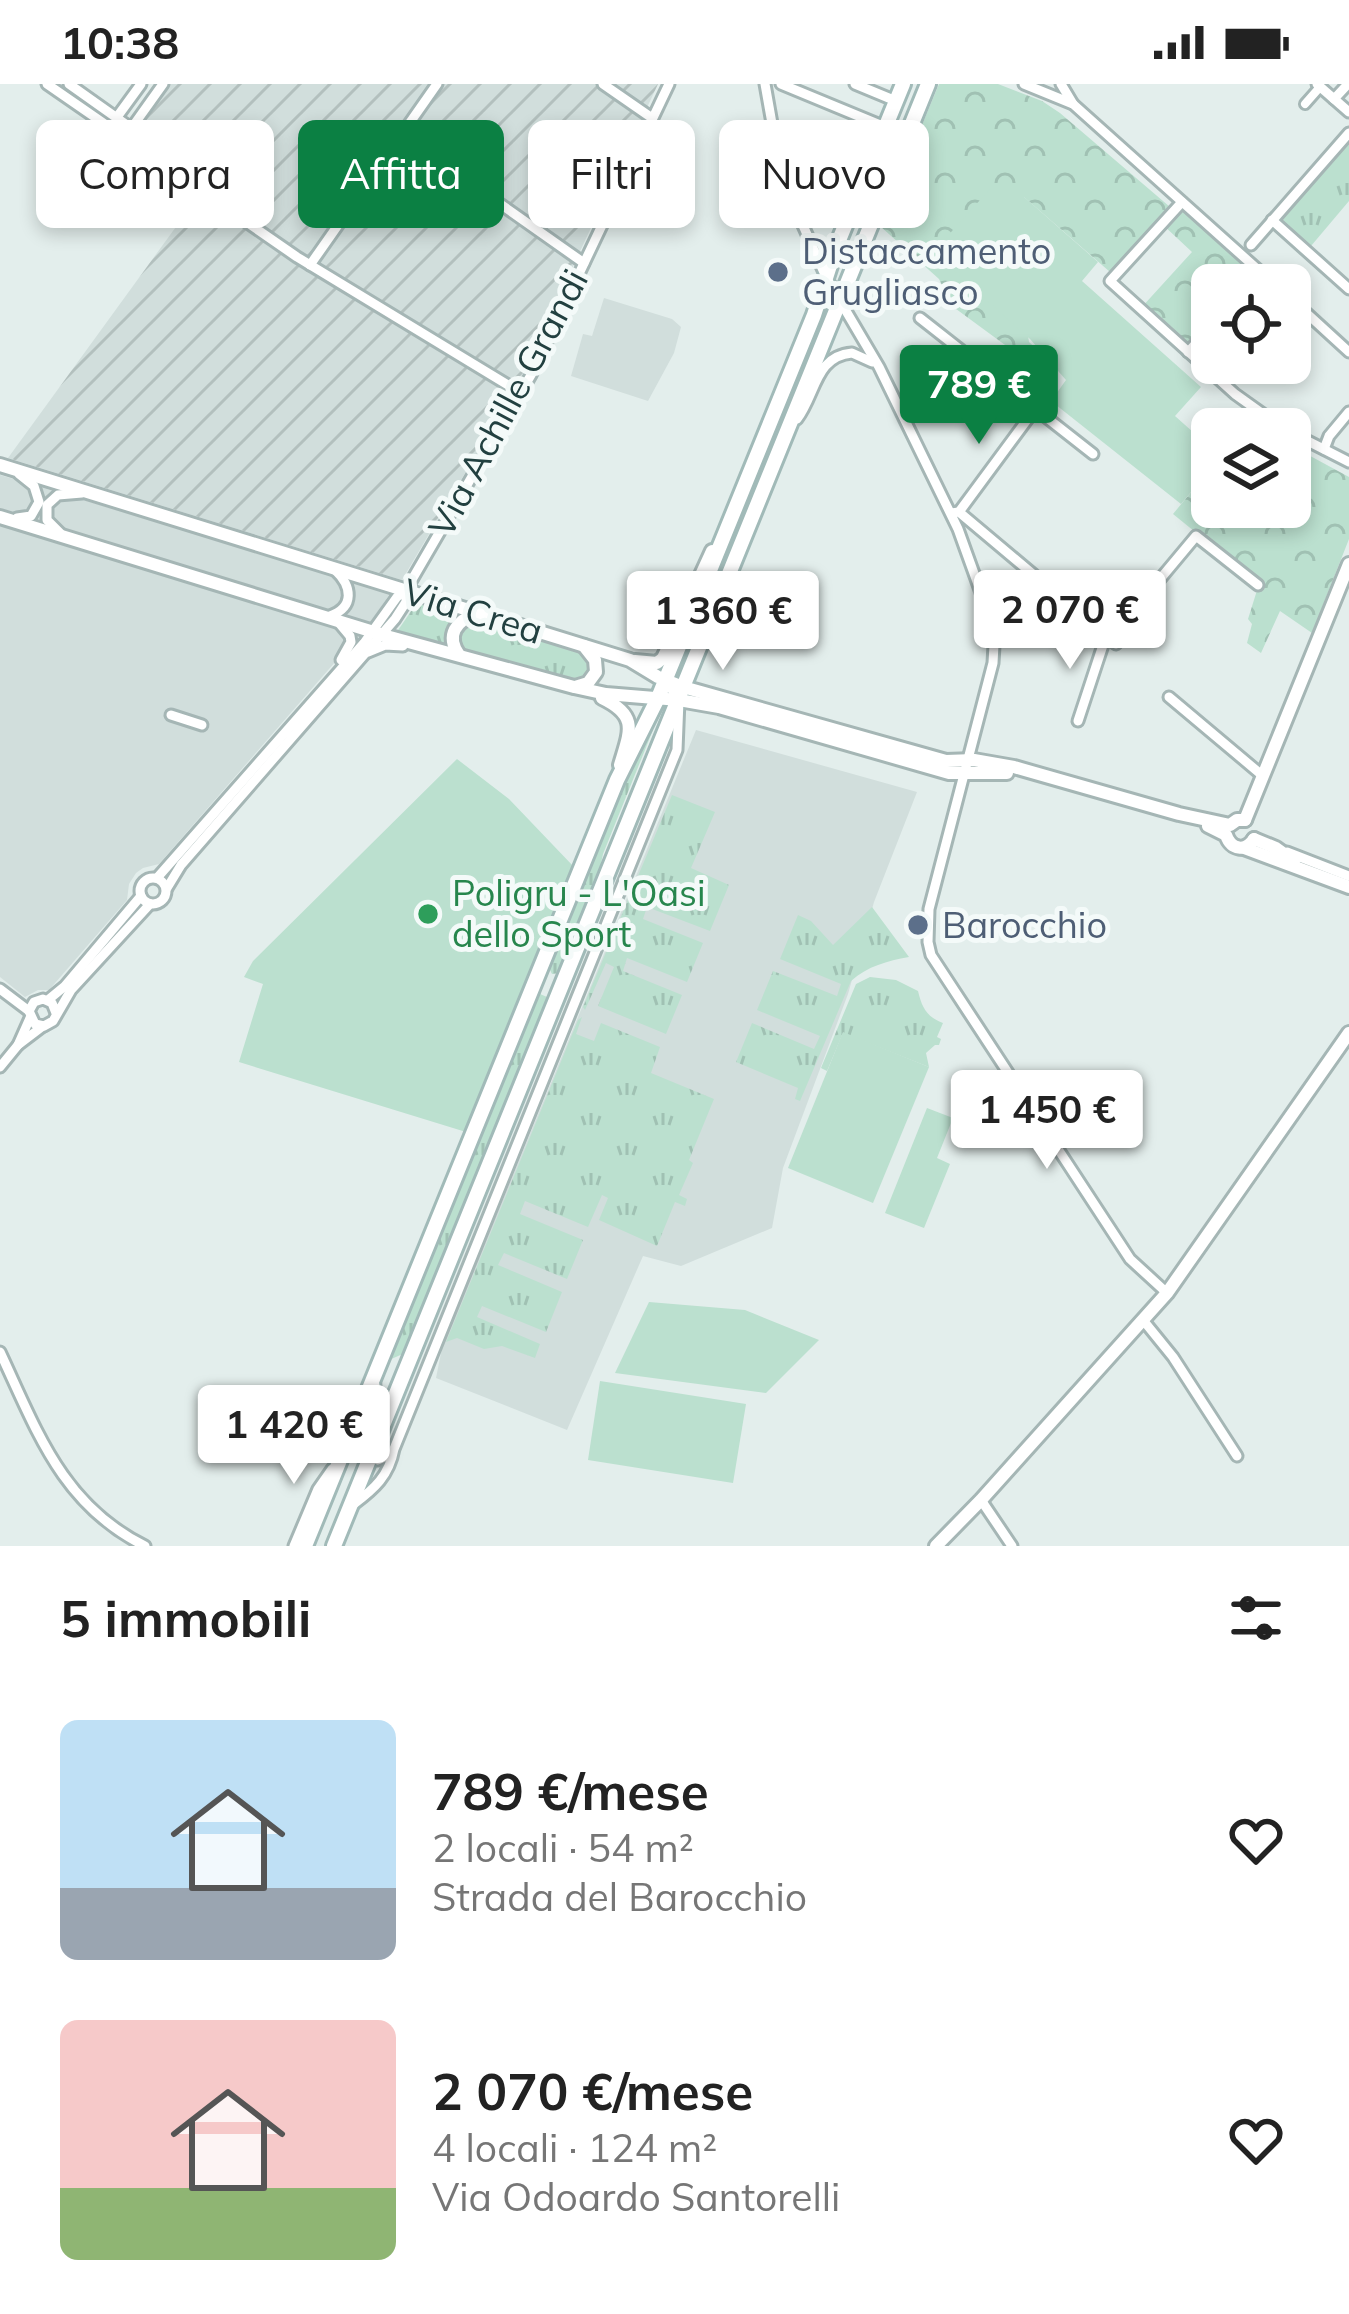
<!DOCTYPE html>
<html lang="it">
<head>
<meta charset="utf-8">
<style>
	body { margin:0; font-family:Mulish,sans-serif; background:#f2f2f2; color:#222; height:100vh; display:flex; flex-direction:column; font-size:45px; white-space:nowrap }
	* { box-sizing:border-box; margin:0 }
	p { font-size:39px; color:#767676 }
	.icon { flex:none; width:66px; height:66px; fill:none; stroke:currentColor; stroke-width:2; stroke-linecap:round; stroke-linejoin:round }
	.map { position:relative; height:1462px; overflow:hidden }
	.side { display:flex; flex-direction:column; background:#fff; flex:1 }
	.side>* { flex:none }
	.guide { position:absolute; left:36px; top:36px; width:1278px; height:108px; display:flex; gap:24px }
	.controls { position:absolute; left:1191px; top:180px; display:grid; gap:24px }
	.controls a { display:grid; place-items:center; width:120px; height:120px; border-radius:18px; background:#fff; box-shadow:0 6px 18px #0003; font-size:60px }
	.price { position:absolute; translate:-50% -102px; padding:0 27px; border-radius:12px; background:#fff; color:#222; font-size:39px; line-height:78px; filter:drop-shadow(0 3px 6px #0008) }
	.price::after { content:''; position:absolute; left:50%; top:72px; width:36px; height:27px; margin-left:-18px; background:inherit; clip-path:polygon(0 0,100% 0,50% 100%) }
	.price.selected { background:#0b8043; color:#fff }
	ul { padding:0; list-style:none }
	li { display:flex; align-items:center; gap:36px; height:300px; padding:0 60px }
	li span { display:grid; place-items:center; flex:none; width:336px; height:240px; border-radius:18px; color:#555 }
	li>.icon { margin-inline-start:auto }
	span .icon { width:144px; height:144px; fill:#fffc; stroke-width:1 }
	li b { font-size:51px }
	h2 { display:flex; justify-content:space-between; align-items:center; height:144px; padding:0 60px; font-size:51px }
	.tag { padding:0 42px; border-radius:18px; background:#fff; box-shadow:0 6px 18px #0003; font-size:42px; line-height:108px }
	.tag.selected { background:#0b8043; color:#fff }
	.status { display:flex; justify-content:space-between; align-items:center; height:84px; padding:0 60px; background:#fff; direction:ltr }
	.status svg { height:33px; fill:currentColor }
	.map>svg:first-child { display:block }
	.built { fill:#d1dedc }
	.industrial { fill:url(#industrial-furrows) }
	.grass { fill:url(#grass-tufts) }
	.park { fill:url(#park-crowns) }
	.garden { fill:#bbe0cf }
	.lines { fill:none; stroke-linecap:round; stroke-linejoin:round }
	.pedestrian-casing { stroke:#a5b6b5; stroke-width:14 }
	.minor-casing { stroke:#a5b6b5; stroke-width:15 }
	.tertiary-casing { stroke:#a5b6b5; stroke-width:18 }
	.secondary-casing { stroke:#a1bab8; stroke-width:20 }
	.pedestrian { stroke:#fff; stroke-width:8 }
	.minor { stroke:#fff; stroke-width:9 }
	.tertiary { stroke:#fff; stroke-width:12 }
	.secondary { stroke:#fff; stroke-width:14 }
	.service-dot { fill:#5c6f8a; stroke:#f4faf9; stroke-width:4.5 }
	.leisure-dot { fill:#2e9e5b; stroke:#f4faf9; stroke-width:4.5 }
	.labels { text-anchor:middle; stroke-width:10; stroke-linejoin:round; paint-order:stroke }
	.service-label { font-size:36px; fill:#4e5e75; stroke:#f4faf9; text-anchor:start }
	.street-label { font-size:36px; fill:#224040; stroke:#f4faf9 }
	.leisure-label { font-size:36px; fill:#27864d; stroke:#f4faf9; text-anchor:start }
</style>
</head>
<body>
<div class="status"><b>10:38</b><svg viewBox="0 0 49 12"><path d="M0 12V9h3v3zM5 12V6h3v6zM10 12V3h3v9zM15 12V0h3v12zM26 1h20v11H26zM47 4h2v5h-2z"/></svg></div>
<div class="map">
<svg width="1349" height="1462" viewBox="0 0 1349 1462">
	<defs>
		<pattern id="industrial-furrows" width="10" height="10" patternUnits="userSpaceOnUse" patternTransform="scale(3)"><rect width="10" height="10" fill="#d1dedc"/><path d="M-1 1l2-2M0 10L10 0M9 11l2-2" fill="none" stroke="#b3c0be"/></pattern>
		<pattern id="grass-tufts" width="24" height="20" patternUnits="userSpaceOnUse" patternTransform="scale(3)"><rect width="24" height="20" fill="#bbe0cf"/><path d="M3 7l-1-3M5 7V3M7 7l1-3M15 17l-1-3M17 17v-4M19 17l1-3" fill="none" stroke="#a0c1b3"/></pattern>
		<pattern id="park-crowns" width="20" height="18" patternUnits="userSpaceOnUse" patternTransform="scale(3)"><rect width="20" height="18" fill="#bbe0cf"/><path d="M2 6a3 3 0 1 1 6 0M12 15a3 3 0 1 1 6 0" fill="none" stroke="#a0c1b3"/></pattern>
	</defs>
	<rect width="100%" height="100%" fill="#e3eeec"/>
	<g class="built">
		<path d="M604,214L672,235L681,243L674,269L648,317L571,292L583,250L592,252Z"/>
		<path d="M0,391L391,508L360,554L343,569L159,780L143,784L136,789L129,800L127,816L49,906H38L25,913L0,893Z"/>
		<path d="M696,646L917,708L874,818L848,910L783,1084L772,1144L681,1182L643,1172L567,1346L436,1294L442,1264Z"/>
	</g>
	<path class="industrial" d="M167,0H658L521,294L402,496L8,374L202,107L128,54Z"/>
	<g class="grass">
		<path d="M1349,56V117L1311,162L1281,136Z"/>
		<path d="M811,249L816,251L796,299L790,321L686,579L682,578L718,490L721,472Z"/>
		<path d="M418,517L462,530L449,563L394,552Z"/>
		<path d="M478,535L584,569L589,572L593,588L577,600L461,567L456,552L460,541Z"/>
		<path d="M651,645L653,646L603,770L598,794L560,889L552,890L549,884L625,697Z"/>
		<path d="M672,711L715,728L691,784L729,801L710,847L647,823L643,835L703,859L687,898L627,874L623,887L682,911L666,950L598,922L614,883L606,879L585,926L583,923Z"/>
		<path d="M872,823L909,873C887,877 868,882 851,897L800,1017L795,1015L798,1004L736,978L752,939L814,965L820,952L757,926L773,887L837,912L841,900L780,875L798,831L811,837L833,861Z"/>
		<path d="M870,893L896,896L918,907C922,924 927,933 943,939L937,953L941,955L939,961H935L926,969L929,983L843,949L827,987L821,984L856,900Z"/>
		<path d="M540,910L547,913L548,917L405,1269L389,1276Z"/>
		<path d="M582,933L576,950L594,957L601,939L660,963L651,989L714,1015L689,1076L693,1079L679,1111L687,1115L685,1122L675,1118L657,1162L599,1136L608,1114L602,1111L588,1143L525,1117L520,1130L583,1156L567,1195L504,1169L498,1181L562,1208L546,1248L482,1222L477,1233L540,1260L535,1274L502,1262L484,1265L457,1254L446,1258L578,936Z"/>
	</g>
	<g class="park">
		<path d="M939,0H998L1042,17L1060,29L1170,123L1110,188L1024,113L1010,126L1029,258L1052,279L1043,289L952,222L939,195L880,142Z"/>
		<path d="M1182,118L1260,187L1248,201H1212V242L1189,267L1141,224L1192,168L1162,140Z"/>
		<path d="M1290,361L1349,393V455L1312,549L1280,527L1261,569L1247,559L1252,540L1248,535L1259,500L1173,430L1212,383V423H1290Z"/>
	</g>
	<g class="garden">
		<path d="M990,105L1010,125L1023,112L1098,178L1082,197L1201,303L1175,332L1212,365V383L1181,420L1051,317L1066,296L1030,255L933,168Z"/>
		<path d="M457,675L509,715L574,783L466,1048L239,978L263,900L244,893L253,877Z"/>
		<path d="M843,948L929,983L873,1119L788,1084Z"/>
		<path d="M927,1024L953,1034L937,1074L950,1080L924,1144L885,1129Z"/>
		<path d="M649,1218L745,1226L819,1256L766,1309L615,1289Z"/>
		<path d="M600,1297L746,1320L733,1399L588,1376Z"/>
	</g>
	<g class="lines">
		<defs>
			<path id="pedestrian" d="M1305,20L1320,3"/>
			<g id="minor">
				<path d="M47,0L297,173L521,309"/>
				<path d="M69,0L131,44"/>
				<path d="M603,0L652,34"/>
				<path d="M765,0L776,62L789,110L826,193L879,283L958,445L989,531L994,561L993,579L929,825L928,858L931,871L1130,1175L1167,1209"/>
				<path d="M781,0L885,43"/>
				<path d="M855,0L896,17"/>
				<path d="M1024,0L1073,20L1275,201"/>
				<path d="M1061,0L1073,20"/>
				<path d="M1317,0L1349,28"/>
				<path d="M1334,15L1348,0"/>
				<path d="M117,33L141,0"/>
				<path d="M128,49L163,0"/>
				<path d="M401,50L584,179"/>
				<path d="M789,110L851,127"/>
				<path d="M1182,118L1110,197L1235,310L1284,345"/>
				<path d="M1272,136L1349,205"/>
				<path d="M1251,161L1349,49"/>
				<path d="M310,181L437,0"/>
				<path d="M1248,201L1260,187"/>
				<path d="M1290,214L1349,268"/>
				<path d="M920,234L1093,370"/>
				<path d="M1188,268L1212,242"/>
				<path d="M797,335C816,310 815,272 852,269L872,278"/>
				<path d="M1290,348L1349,378"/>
				<path d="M1324,365L1329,352L1349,328"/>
				<path d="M959,428L1035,325"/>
				<path d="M951,429L959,428L1116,560"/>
				<path d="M17,434L31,432L39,418L34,402L19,390"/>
				<path d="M60,449L47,436V421L58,411L82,409"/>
				<path d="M330,532C355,523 352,502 335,486"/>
				<path d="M340,540L350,552L351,558L341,576"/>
				<path d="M1110,555L1196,452L1258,501"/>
				<path d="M368,568L385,561L403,562"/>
				<path d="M1169,613L1263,692"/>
				<path d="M171,631L202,641"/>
				<path d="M1078,637L1106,552"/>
				<path d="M1287,768L1349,792"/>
				<circle cx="153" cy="807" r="13"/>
				<path d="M157,794L364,559L397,513L406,506"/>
				<path d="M167,804L181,781L395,535L406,518V506L417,487L531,291L669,0"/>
				<path d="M0,905L29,927"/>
				<path d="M48,916L65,902L141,812"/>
				<path d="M56,929L52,919L43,915L34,918L29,927L35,940L44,942L53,937L71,906L150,820"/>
				<path d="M30,934L18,961L43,942"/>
				<path d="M0,983L18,961"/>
				<path d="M1143,1236L1173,1273L1237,1372"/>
				<path d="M0,1268C37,1347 62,1421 145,1462"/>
				<path d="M375,1301C372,1327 344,1363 378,1376L391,1370"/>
				<path d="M981,1416L1012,1462"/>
				<path d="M354,1420C374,1405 389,1392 394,1365L677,666L679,616L665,596"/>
				<path d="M294,1462L318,1405L332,1385"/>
			</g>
			<g id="tertiary">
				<path d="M0,381L630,576L658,593L683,603L946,677L974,676L1014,683L1179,730L1230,741L1237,736H1245"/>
				<path d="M0,433L390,553L574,603L606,610L679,616L719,623L949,689H1007"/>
				<path d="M459,571C445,551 456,537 477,529"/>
				<path d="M635,577L657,579L663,574L712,467"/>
				<path d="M575,603L588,599L596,588L595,576L584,562"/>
				<path d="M602,614C639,632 630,647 620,681"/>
				<path d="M1245,736L1349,480"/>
				<path d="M1208,742L1226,751C1231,766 1246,768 1254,755"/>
				<path d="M1254,755L1276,764L1294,777"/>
				<path d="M1244,764L1349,803"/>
				<path d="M936,1462L981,1416L1167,1209L1349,949"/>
			</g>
			<g id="secondary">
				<path d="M305,1462L617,696L658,614L814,231L835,166L903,0"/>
				<path d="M334,1462L928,0"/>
			</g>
		</defs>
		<use href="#pedestrian" class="pedestrian-casing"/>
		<use href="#minor" class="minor-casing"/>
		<use href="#tertiary" class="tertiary-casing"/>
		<use href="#secondary" class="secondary-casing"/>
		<use href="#pedestrian" class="pedestrian"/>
		<use href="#minor" class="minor"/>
		<use href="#tertiary" class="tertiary"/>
		<use href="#secondary" class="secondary"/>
	</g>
	<g class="service-dot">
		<circle cx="778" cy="188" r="12"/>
		<circle cx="918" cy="841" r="12"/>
	</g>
	<circle class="leisure-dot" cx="428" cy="830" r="12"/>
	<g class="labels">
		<g class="service-label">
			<text x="802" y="180">Distaccamento<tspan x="802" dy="41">Grugliasco</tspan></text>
			<text x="942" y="854">Barocchio</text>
		</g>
		<g class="street-label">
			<text transform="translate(508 319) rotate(-62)" y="13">Via Achille Grandi</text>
			<text transform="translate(473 527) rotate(17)" y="13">Via Crea</text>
		</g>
		<g class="leisure-label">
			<text x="452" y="822">Poligru - L'Oasi<tspan x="452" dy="41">dello Sport</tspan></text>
		</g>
	</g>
</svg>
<div class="controls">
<a><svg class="icon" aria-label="locate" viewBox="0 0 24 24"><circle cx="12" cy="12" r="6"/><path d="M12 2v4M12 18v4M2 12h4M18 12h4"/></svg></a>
<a><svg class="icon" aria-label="layers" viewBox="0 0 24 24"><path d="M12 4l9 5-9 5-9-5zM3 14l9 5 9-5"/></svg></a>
</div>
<b class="price selected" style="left:979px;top:363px">789 €</b>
<b class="price" style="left:1070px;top:588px">2 070 €</b>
<b class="price" style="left:723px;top:589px">1 360 €</b>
<b class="price" style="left:1047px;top:1088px">1 450 €</b>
<b class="price" style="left:294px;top:1403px">1 420 €</b>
<div class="guide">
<a class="tag">Compra</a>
<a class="tag selected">Affitta</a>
<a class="tag">Filtri</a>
<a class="tag">Nuovo</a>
</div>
</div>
<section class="side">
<h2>5 immobili<svg class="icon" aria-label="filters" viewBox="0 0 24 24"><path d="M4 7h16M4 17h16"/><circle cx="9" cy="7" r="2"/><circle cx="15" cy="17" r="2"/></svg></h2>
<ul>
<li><span style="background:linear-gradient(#bfe0f5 70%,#9aa5b1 0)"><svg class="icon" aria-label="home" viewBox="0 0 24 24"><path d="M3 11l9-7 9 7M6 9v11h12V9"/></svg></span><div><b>789 €/mese</b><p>2 locali · 54 m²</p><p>Strada del Barocchio</p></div><svg class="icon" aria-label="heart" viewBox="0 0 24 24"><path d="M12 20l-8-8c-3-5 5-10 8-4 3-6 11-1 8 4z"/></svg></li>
<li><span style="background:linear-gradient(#f6c9c9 70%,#8fb573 0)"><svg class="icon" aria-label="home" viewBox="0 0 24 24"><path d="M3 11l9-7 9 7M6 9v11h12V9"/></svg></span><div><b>2 070 €/mese</b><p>4 locali · 124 m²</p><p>Via Odoardo Santorelli</p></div><svg class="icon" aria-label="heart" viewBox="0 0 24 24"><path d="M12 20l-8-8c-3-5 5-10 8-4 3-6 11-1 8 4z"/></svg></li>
</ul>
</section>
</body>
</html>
